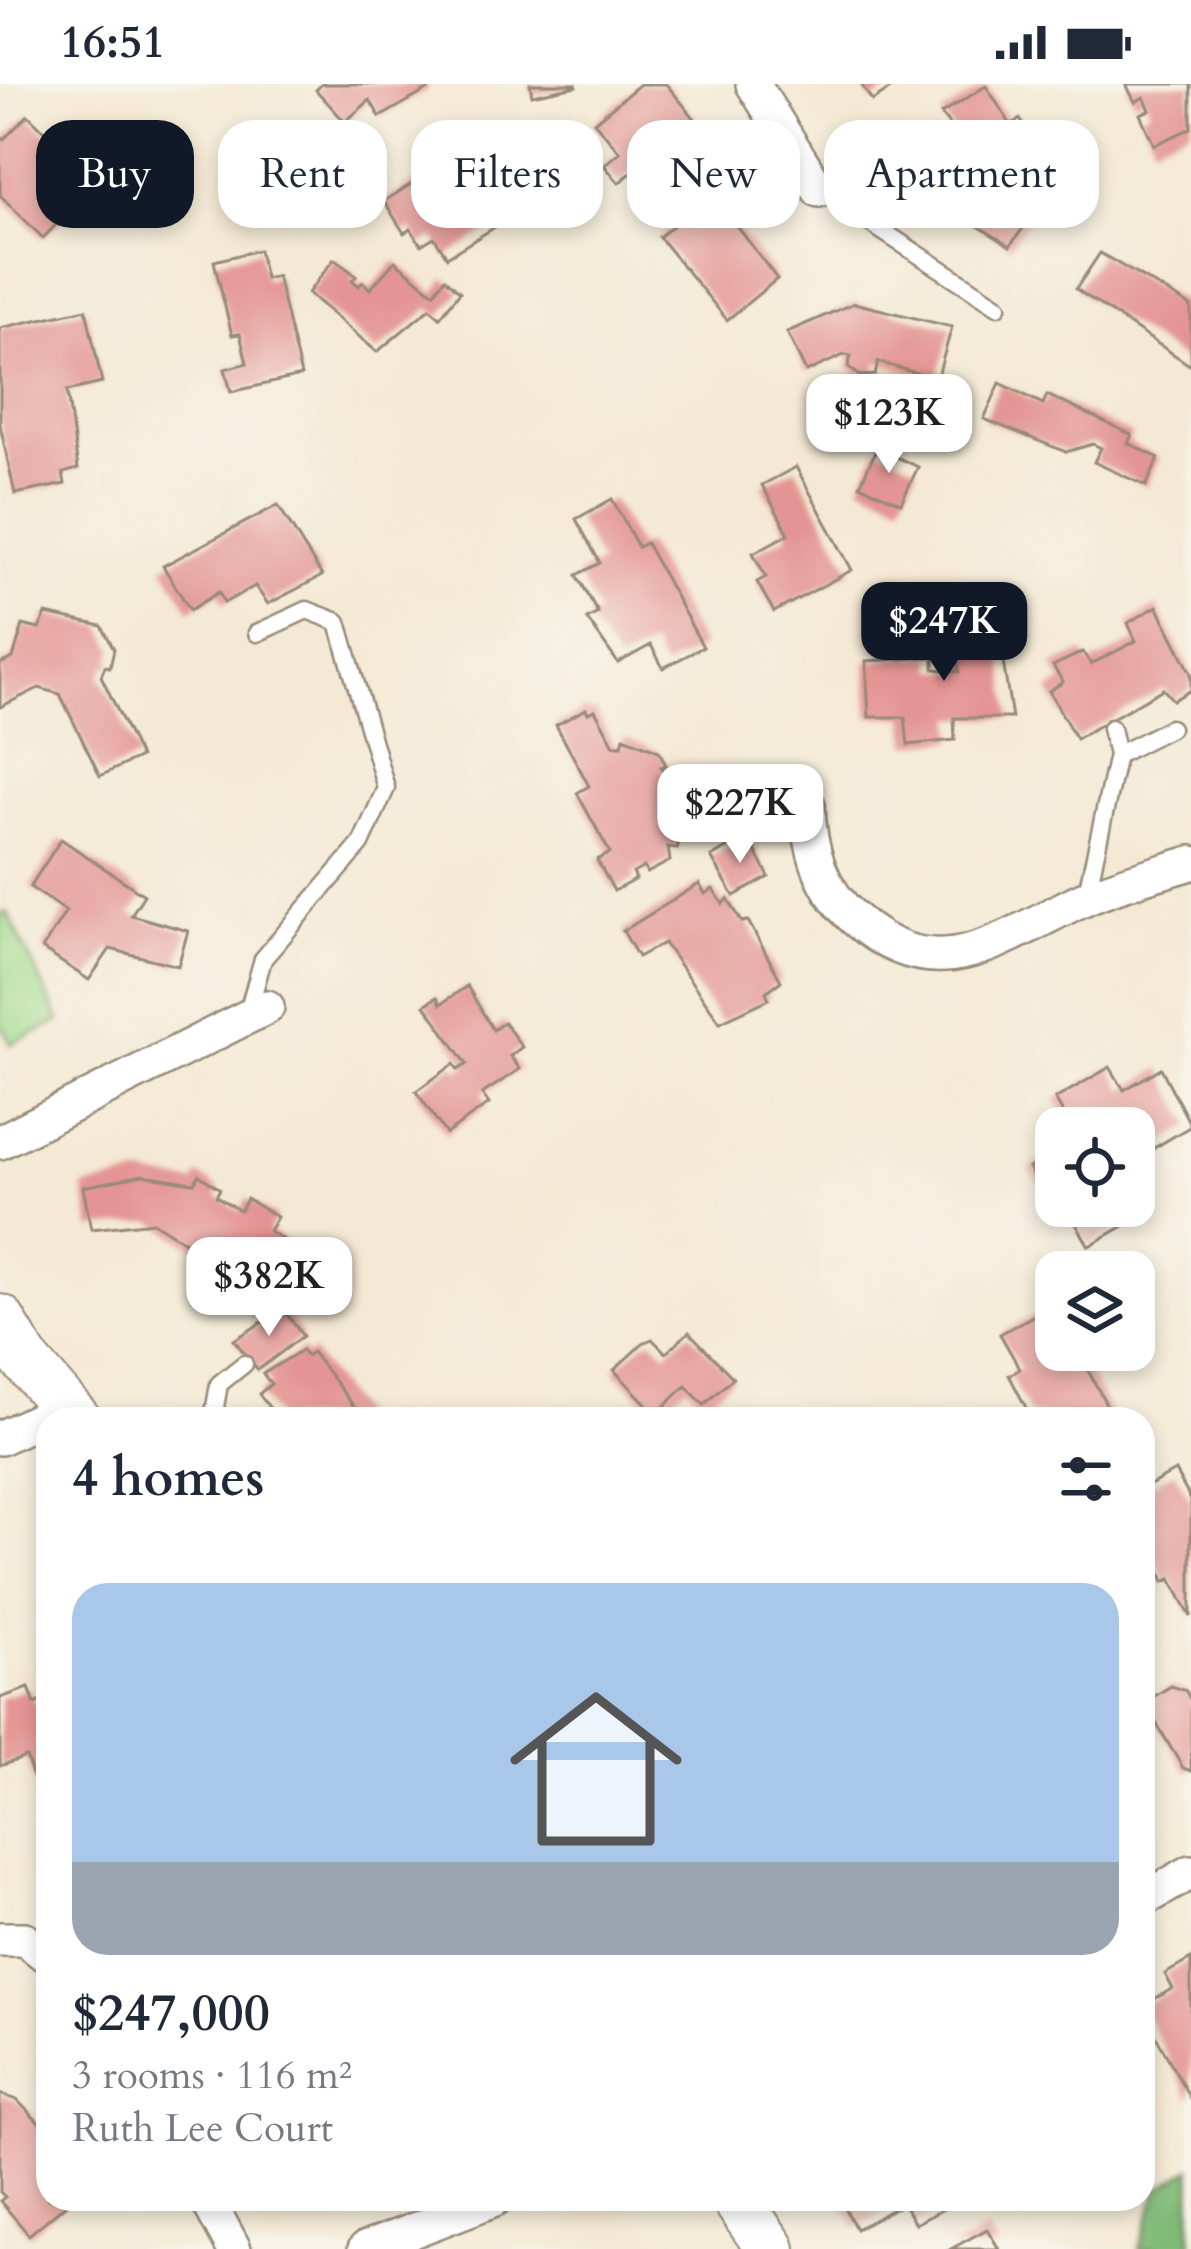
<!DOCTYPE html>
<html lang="en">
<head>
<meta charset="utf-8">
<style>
	body { margin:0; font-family:Cardo,serif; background:#f2f2f3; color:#1f2937; height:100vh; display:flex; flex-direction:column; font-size:45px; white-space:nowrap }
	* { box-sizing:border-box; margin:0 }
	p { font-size:39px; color:#747a83 }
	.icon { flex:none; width:66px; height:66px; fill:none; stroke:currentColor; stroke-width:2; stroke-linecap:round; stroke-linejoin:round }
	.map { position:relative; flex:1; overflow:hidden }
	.side { position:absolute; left:36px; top:1323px; width:1119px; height:804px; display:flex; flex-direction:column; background:#fff; border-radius:36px; box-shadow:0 6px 18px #0003 }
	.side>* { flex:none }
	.top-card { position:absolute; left:36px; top:36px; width:1119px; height:108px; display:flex; gap:24px }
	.tools { position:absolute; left:1035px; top:1023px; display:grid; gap:24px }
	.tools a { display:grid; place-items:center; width:120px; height:120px; border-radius:24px; background:#fff; box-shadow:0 6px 18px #0003; font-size:60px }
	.price { position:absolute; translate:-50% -102px; padding:0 27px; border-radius:24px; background:#fff; color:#222; font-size:39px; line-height:78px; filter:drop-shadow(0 3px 6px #0008) }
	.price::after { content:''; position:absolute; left:50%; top:72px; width:36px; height:27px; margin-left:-18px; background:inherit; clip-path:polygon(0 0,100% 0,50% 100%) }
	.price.current { background:#111827; color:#fff }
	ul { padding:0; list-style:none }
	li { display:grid; align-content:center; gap:24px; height:636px; padding:0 36px }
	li+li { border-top:3px solid #e0e1e3 }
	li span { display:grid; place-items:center; height:372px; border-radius:36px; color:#555 }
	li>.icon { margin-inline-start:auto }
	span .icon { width:216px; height:216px; fill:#fffc; stroke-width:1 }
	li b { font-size:51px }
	h2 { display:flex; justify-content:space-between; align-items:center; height:144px; padding:0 36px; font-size:51px }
	.tag { padding:0 42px; border-radius:36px; background:#fff; box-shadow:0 6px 18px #0003; font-size:42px; line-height:108px }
	.tag.current { background:#111827; color:#fff }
	.status { display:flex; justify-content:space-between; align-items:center; height:84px; padding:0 60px; background:#fff; direction:ltr }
	.status svg { height:33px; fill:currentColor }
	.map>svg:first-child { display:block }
	.green { fill:#a0db8d; stroke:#6e8256; stroke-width:3 }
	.forest { fill:#80bb78; stroke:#5e724b; stroke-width:3 }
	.building { fill:#e49593 }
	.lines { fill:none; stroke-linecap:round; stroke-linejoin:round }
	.lane-casing { stroke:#988a79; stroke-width:21 }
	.street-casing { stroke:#988a79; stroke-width:38 }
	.secondary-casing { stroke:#988a79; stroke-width:52 }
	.lane { stroke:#fff; stroke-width:16 }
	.street { stroke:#fff; stroke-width:33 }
	.secondary { stroke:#fff; stroke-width:48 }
</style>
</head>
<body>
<div class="status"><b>16:51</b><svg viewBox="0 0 49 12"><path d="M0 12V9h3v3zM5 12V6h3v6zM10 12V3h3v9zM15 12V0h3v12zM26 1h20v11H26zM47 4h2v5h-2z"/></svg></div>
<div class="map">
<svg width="1191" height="2165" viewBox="0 0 1191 2165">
	<rect width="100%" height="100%" fill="#f7f3e8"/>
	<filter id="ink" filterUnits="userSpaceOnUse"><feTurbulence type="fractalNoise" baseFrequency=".00833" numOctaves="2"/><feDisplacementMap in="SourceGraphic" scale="24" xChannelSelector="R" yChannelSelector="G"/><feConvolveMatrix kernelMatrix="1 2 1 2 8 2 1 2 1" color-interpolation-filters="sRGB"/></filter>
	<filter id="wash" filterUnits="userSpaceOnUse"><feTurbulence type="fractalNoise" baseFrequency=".004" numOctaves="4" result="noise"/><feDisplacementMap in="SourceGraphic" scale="48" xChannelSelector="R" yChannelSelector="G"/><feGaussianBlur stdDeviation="2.7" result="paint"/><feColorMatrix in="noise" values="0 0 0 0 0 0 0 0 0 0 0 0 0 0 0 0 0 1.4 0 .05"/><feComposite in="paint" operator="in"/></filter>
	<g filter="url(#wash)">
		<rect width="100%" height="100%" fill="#f4e9d4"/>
		<path class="green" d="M7,828L60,937L11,960L0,938V831Z"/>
		<path class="forest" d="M1191,2084V2165H1139L1158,2106Z"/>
		<g id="blocks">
			<g class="building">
				<path d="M322,0H426L429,5L380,33L370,16L345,38L316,6Z"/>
				<path d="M530,0H576V2L532,11Z"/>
				<path d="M640,0H666L701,42L648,86L643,79L619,99L604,81L620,68L594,38Z"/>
				<path d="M861,0H898L872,17Z"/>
				<path d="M1126,0H1191V44L1154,61L1140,30L1150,26L1144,13L1135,18Z"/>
				<path d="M986,2L1011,41L1020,35L1058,93L1050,98L1061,114L1031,133L1010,162L975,140L994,112L988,103L993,100L941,30Z"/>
				<path d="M28,31L54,57L46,66L89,107L43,154L0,111V51L4,55Z"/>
				<path d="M487,68L527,123L447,173L434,153L421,161L411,145L404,149L384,117L418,96L425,107Z"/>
				<path d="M712,109L777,195L727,236L659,153Z"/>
				<path d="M259,166L265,195L277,192L301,292L231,308L225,285L247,279L240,250L232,251L214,177Z"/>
				<path d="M1100,169L1191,222V282L1076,205Z"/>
				<path d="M334,175L357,192L352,196L359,202L363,198L370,205L395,177L434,209L445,194L460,208L440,233L430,224L377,268L308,209Z"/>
				<path d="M854,219L952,243L937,295L878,278L875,291L860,292L848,283L851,272L844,271L806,288L787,248Z"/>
				<path d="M86,225L102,299L67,307L78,385L63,389L65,400L15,410L0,341V244Z"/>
				<path d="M1000,299L1043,320L1047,311L1132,351L1128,359L1159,374L1146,402L1094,378L1101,364L1093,360L1066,368L984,335Z"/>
				<path d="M877,364L918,383L901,419L860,401Z"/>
				<path d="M796,383L852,486L774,528L757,498L766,493L753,469L789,450L762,401Z"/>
				<path d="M612,415L638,463L646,459L703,563L663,584L651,561L618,579L587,535L598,529L577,491L600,479L576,435Z"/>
				<path d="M278,421L322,492L268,520L255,502L224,519L219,508L190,526L163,482Z"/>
				<path d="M1157,522L1191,589V606L1173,616L1163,605L1076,655L1049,607L1063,598L1053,582L1083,568L1091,580L1136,557L1128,539Z"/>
				<path d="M995,527L1012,634H954L955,656L908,661L905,633H869L866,577L934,573V585L959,588L951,531Z"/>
				<path d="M46,530L102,542L114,565L110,583L105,582L101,592L140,673L100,692L60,610L39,604L0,623V580L13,574L23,541L39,545Z"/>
				<path d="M586,625L588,629L595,626L614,661H622L624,653L659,667L666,681L661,683L687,722L677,765L668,763L670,777L647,789L644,783L633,789L636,795L614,807L597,776L610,769L577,709L589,702L556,641Z"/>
				<path d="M748,752L769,793L734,812L711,773Z"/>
				<path d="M61,755L144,811L131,831L188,847L178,882L110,865L89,896L42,865L66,827L30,803Z"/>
				<path d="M699,800L705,810L713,805L723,820L728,815L742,838L748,837L781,897L766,908L769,915L720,938L664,859L638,873L623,847Z"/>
				<path d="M467,902L493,946L504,938L522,963L510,972L520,985L482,1010L489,1020L446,1050L416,1007L454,980L458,986L467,980L425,921L437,913L441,920Z"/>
				<path d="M1110,983L1124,1006L1161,984L1191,1042L1134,1076V1044H1072L1055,1015Z"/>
				<path d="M1056,1068V1122H1134V1090L1155,1124L1089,1162L1072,1133L1062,1139L1029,1084Z"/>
				<path d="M143,1091L194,1099L199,1091L220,1105L216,1112L240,1127L247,1115L277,1133L269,1147L284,1156L276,1172L246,1197L153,1138L91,1145L83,1103Z"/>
				<path d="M1056,1219V1266H1077L1111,1329L1099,1335L1030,1331L1009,1291L1020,1285L1000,1250Z"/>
				<path d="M283,1225L303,1252L258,1286L234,1256Z"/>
				<path d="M689,1248L733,1294L704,1321L686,1302L656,1330L614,1286L643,1259L652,1255L666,1269Z"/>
				<path d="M302,1266L306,1272L312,1268L359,1329L351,1335H278L259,1310L271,1300L263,1290Z"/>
				<path d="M1175,1387L1191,1416V1533L1171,1495L1164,1498L1147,1453L1143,1455V1405Z"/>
				<path d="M1171,1602L1186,1607L1191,1617V1687L1183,1684L1152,1632L1153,1613Z"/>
				<path d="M29,1604L35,1620L48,1615L47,1732L26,1673L0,1682V1614Z"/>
				<path d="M1191,1875V2016L1143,1928V1921L1173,1905L1165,1890Z"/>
				<path d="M0,2010L17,2016L45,2045L48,2042V2115H72L29,2151L0,2117L5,2113L0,2108Z"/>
				<path d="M840,2115H962L915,2140L903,2120L856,2145Z"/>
				<path d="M987,2145L999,2165H951Z"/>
			</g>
		</g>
	</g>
	<g filter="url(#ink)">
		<use href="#blocks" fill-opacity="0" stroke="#988a79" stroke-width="3"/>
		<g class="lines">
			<defs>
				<g id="lane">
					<path d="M819,106L998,222"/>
					<path d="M1111,644L1117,671"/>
					<path d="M1086,813L1117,671L1170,644"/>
					<path d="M247,931L263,875L361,760L386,704L338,538L307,526L257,549"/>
					<path d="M213,1335L219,1300L244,1280"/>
				</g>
				<g id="street">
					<path d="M753,0L819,106"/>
					<path d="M808,721C809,766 821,806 856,836C940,910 1006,850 1085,814C1118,799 1156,790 1191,779"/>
					<path d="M0,1058L267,923"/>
					<path d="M0,1354L64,1324"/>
					<path d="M1143,1816L1191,1788"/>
					<path d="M0,1855H25L48,1873"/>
					<path d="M207,2115L234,2165"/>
					<path d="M365,2165L495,2115"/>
				</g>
				<g id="secondary">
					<path d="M0,1235L24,1275L76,1335"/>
					<path d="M736,2115L771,2165"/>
				</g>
			</defs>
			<use href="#lane" class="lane-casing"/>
			<use href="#street" class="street-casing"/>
			<use href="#secondary" class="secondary-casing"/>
			<use href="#lane" class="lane"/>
			<use href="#street" class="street"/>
			<use href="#secondary" class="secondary"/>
		</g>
	</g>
</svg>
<div class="tools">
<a><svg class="icon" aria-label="locate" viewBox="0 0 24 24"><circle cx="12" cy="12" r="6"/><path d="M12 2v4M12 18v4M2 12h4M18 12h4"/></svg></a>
<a><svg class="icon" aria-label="layers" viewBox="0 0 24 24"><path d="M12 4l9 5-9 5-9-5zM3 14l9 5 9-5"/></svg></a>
</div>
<b class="price" style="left:889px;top:392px">$123K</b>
<b class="price current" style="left:944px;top:600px">$247K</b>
<b class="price" style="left:740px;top:782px">$227K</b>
<b class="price" style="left:269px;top:1255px">$382K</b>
<div class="top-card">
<a class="tag current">Buy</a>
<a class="tag">Rent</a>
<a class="tag">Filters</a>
<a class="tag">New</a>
<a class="tag">Apartment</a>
</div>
<section class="side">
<h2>4 homes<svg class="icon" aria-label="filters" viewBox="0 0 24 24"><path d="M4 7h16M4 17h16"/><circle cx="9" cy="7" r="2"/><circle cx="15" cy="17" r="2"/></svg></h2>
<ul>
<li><span style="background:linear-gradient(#a9c7e8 75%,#9aa5b1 0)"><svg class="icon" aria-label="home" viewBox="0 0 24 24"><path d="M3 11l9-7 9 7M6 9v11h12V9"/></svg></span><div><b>$247,000</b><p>3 rooms · 116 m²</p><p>Ruth Lee Court</p></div></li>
</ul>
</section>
</div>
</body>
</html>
